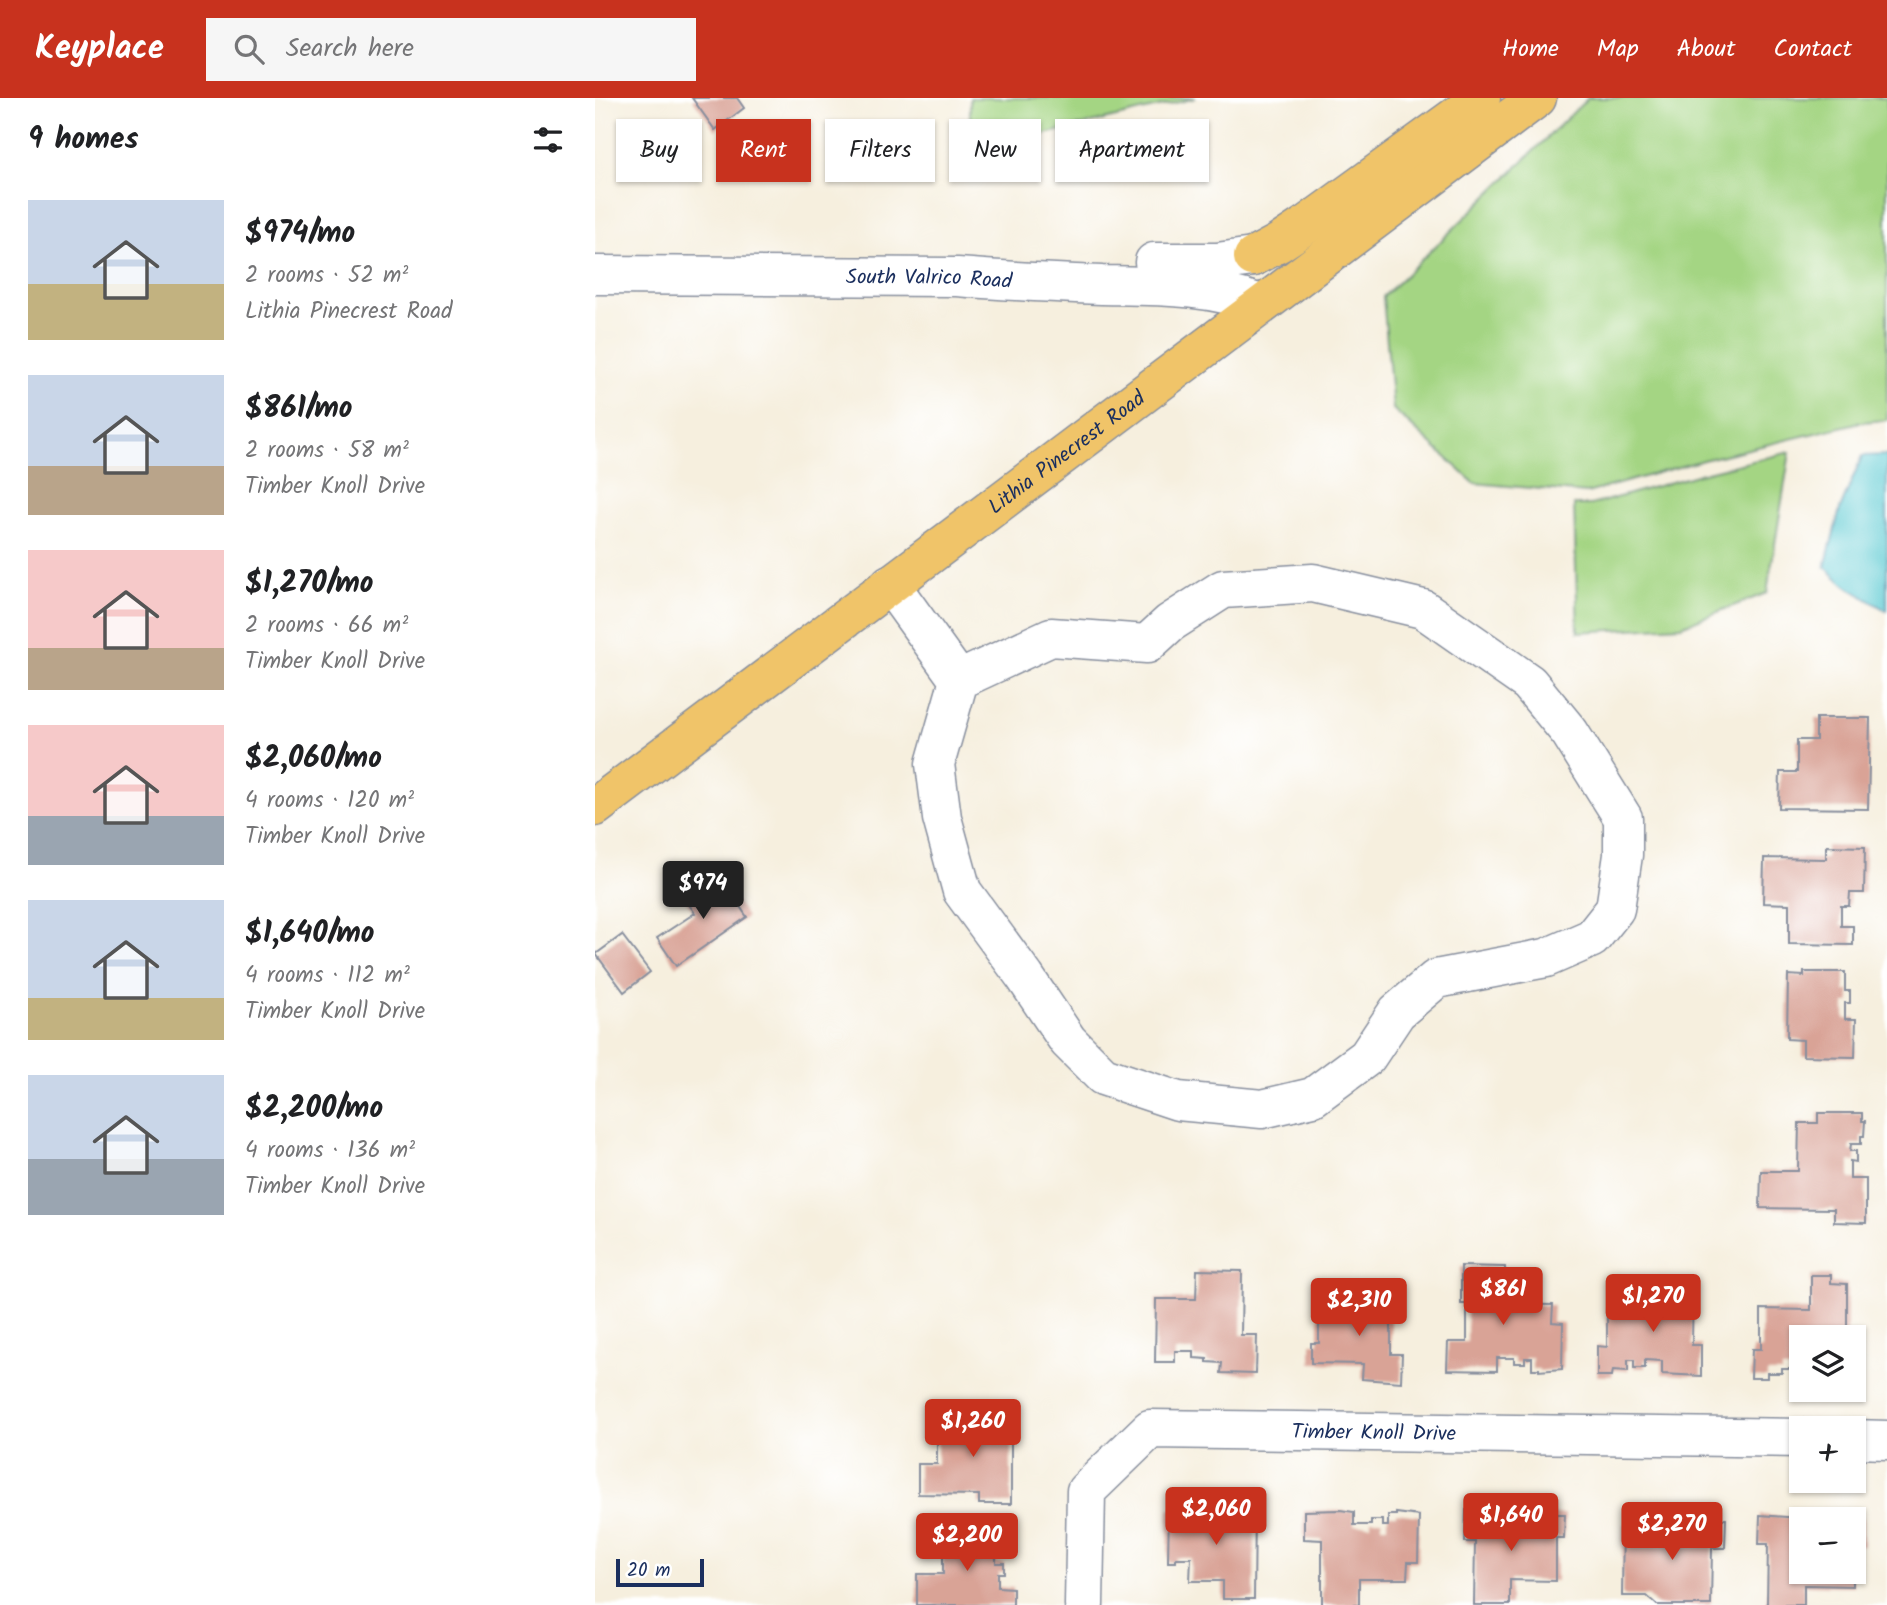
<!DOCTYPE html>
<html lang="en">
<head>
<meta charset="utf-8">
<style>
	body { margin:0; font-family:Kalam,sans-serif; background:#f6f6f6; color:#202124; height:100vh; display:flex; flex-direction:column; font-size:26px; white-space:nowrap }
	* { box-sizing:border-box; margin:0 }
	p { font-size:23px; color:#757577 }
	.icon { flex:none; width:38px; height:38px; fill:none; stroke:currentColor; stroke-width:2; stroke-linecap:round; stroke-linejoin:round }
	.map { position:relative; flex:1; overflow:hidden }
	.panel { display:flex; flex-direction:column; background:#fff; width:595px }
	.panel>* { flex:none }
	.guide { position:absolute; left:21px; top:21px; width:665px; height:63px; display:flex; gap:14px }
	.tools { position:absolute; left:1194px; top:1227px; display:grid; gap:14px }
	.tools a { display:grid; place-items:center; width:77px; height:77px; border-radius:0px; background:#fff; box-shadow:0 2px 5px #0004; font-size:35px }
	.scale { position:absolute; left:21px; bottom:18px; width:88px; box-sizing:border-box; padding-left:7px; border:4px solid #1b2f5e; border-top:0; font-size:19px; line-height:24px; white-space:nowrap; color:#1b2f5e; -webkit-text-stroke:5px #fff; paint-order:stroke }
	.price { position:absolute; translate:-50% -60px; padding:0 16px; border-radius:7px; background:#c8321e; color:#fff; font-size:23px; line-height:46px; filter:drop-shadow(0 2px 4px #0008) }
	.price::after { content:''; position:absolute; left:50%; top:42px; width:21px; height:16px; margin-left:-10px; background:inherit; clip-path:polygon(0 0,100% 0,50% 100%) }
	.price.active { background:#222; color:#fff }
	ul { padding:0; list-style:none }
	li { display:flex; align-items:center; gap:21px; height:175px; padding:0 28px }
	li span { display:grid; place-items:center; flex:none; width:196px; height:140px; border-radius:0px; color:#555 }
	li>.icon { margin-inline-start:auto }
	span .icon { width:84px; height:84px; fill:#fffc; stroke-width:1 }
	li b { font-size:30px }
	h2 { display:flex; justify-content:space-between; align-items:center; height:84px; padding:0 28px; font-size:30px }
	.pill { padding:0 24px; border-radius:0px; background:#fff; box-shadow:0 2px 5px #0004; font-size:24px; line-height:63px }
	.pill.active { background:#c8321e; color:#fff }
	header { display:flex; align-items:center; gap:42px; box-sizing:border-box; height:98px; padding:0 35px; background:#c8321e; color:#fff }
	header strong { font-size:33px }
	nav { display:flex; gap:38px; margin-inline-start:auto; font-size:24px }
	.search { width:490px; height:63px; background:#f6f6f6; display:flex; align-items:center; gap:18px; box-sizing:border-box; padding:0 24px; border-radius:0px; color:#757577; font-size:26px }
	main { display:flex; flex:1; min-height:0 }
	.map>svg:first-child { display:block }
	.green { fill:#a4d583; stroke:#608270; stroke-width:2 }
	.water { fill:#5dcad2; stroke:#3c7c98; stroke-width:2 }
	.building { fill:#d9a396 }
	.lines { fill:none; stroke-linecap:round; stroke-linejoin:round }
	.minor-casing { stroke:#888f9e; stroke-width:41 }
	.major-casing { stroke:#888f9e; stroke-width:41 }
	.minor { stroke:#fff; stroke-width:38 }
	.major { stroke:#f0c469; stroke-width:38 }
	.labels { text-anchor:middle; stroke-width:6; stroke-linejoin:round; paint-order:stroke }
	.street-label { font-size:21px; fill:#1b2f5e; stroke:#fff }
</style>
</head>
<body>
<header>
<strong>Keyplace</strong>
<div class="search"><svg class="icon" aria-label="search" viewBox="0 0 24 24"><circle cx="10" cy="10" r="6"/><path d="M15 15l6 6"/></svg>Search here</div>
<nav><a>Home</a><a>Map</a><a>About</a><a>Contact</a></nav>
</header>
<main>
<section class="panel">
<h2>9 homes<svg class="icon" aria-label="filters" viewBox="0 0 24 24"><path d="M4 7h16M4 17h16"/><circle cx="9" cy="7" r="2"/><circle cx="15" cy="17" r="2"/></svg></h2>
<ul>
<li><span style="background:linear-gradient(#c9d6e8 60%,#c2b280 0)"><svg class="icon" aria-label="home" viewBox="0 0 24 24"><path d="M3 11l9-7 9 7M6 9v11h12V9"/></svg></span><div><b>$974/mo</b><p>2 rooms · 52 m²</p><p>Lithia Pinecrest Road</p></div></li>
<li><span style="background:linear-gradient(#c9d6e8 65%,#b9a48a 0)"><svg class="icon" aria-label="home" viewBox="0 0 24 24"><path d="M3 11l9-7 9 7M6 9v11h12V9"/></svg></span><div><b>$861/mo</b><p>2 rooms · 58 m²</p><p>Timber Knoll Drive</p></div></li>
<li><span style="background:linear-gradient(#f6c9c9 70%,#b9a48a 0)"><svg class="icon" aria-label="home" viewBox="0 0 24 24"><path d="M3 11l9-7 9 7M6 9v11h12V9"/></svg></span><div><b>$1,270/mo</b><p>2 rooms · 66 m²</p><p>Timber Knoll Drive</p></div></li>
<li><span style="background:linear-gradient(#f6c9c9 65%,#9aa5b1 0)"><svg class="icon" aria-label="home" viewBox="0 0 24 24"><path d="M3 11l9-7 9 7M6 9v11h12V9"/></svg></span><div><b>$2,060/mo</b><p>4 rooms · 120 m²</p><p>Timber Knoll Drive</p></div></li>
<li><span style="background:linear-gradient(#c9d6e8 70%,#c2b280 0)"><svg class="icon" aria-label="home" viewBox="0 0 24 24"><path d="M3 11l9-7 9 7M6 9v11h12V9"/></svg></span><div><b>$1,640/mo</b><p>4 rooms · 112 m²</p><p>Timber Knoll Drive</p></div></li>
<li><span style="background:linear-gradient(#c9d6e8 60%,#9aa5b1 0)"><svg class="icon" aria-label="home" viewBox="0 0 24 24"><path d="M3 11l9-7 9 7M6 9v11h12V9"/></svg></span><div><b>$2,200/mo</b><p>4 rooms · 136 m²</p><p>Timber Knoll Drive</p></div></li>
</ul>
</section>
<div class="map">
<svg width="1292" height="1507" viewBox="0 0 1292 1507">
	<rect width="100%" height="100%" fill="#fff"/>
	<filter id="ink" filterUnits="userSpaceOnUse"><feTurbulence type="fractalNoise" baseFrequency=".0143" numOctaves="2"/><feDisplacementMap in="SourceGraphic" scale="14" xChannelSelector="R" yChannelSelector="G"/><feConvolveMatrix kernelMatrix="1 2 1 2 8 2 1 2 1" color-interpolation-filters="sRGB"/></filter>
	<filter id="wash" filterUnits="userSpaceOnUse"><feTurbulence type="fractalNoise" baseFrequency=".00686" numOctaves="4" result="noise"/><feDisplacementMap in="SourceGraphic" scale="28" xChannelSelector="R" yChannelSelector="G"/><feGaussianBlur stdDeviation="1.57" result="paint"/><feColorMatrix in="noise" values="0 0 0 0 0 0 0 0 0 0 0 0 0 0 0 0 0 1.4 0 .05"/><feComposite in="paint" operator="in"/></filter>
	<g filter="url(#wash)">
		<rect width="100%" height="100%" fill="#f6efde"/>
		<g class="green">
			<path d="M375,0H601L404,47L389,40L375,23Z"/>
			<path d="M993,0H1292V322L1266,324L1108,362L992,395L879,385L798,311L788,199Z"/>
			<path d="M1195,354L1172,495L1086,528L983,534L979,407H996L1112,374Z"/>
		</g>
		<path class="water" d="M1292,357V513L1251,488L1230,469L1245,411L1267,358Z"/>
		<g id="blocks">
			<g class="building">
				<path d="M97,0H142L149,10L120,32Z"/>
				<path d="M1221,620H1275L1273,711L1184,710L1185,674H1202V642H1221Z"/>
				<path d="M1231,748L1270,749L1269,795H1255L1254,808H1246V828H1258V847L1194,846V806L1168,805L1169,760L1231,761Z"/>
				<path d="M124,777L152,819L81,868L62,840L100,815L90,801Z"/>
				<path d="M27,837L55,874L29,894L1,856Z"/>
				<path d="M1209,874H1250V893H1255V905H1250V921H1261L1260,959L1208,958V942L1192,941L1193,877L1209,878Z"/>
				<path d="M1223,1015H1267V1023H1270L1269,1038H1266V1046H1256L1255,1053H1261V1064L1255,1063V1081H1271V1125L1239,1124V1111L1165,1110L1166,1073H1203L1204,1025H1223Z"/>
				<path d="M866,1168L910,1169V1206L958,1207L957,1224L968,1225L967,1271L944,1273V1271H937V1260H930V1265H919V1260H902V1273L852,1272L853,1244H872V1206H866Z"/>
				<path d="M602,1172L647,1173L646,1237H662L661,1276L626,1275L627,1265L612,1264V1261L599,1260V1253H580V1264H560L561,1201H601Z"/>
				<path d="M1216,1177H1236V1185L1252,1186V1239H1206V1271H1187V1275H1172V1280H1156L1157,1251H1166V1211L1216,1212Z"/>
				<path d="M1062,1183H1098L1097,1247H1106V1278L1067,1276V1263L1050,1262V1270H1039V1262H1033V1273L1018,1272L1017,1278H1002V1248L1012,1249V1209H1061Z"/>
				<path d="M739,1199L796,1200V1256H807L806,1284L767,1281L768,1266L716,1265V1245H724V1217H739Z"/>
				<path d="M361,1312L416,1313V1406H384V1397L323,1396V1366H342V1336H365V1320H361Z"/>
				<path d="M574,1411L660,1412L659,1501H628V1483H595L596,1460H581V1464H573Z"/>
				<path d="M745,1412L759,1414V1427H776V1422H787V1428H793V1417H801V1415L824,1418L823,1464H813L812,1481H764V1507H727V1442L709,1441V1413Z"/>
				<path d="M871,1412L909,1415V1430H923L922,1422L936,1423V1430H940V1420H955V1416H970L969,1440H961V1483L915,1482V1507H879L880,1444H870Z"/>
				<path d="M1165,1417L1204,1420L1206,1474H1258V1488L1209,1487V1507H1172L1173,1446H1164Z"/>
				<path d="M1087,1418H1115V1421H1131L1130,1450H1117L1116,1507H1062L1052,1498H1027L1028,1426L1060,1429V1435H1070L1069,1441L1087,1442Z"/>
				<path d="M1252,1418H1268V1448H1258V1421H1252Z"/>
				<path d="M348,1436L413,1437V1457H401V1465H409V1475H403V1489L418,1490V1507H322V1476H348Z"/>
			</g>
		</g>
	</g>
	<g filter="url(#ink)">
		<use href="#blocks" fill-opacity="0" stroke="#888f9e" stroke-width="2"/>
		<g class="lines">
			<defs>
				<g id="minor">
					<path d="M559,164H622L658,159"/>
					<path id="s1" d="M0,177L362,179C411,183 459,185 507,187C564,188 611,187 666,206"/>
					<path d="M295,486L364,582L340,666L347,720L367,793L430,879L473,943L508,978L583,1003L667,1011L718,999L772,959L802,914L841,881L951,860L997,840L1020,811L1028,757V720L975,635L934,585L828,511L718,485L628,491L575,525L552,546L456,539L364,582"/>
					<path d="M1258,1341L1292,1342"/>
					<path id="s2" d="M489,1507L491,1393L555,1331L1206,1340"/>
				</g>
				<g id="major">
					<path d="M658,159L684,145L711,127L886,0"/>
					<path id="s3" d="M0,709L942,0"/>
				</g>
			</defs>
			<use href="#minor" class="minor-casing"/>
			<use href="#major" class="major-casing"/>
			<use href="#minor" class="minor"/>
			<use href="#major" class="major"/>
		</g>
	</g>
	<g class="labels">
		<g class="street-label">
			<text dy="7" stroke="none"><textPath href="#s1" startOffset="334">South Valrico Road</textPath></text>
			<text dy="7" stroke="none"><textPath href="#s3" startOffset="590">Lithia Pinecrest Road</textPath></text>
			<text dy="7" stroke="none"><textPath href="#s2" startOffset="427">Timber Knoll Drive</textPath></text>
		</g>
	</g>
</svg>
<div class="tools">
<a><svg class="icon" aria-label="layers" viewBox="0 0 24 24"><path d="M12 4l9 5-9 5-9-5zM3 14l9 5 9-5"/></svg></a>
<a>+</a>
<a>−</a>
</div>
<div class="scale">20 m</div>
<b class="price active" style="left:108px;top:823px">$974</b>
<b class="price" style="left:908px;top:1229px">$861</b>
<b class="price" style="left:1058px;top:1236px">$1,270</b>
<b class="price" style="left:764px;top:1240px">$2,310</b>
<b class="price" style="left:378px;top:1361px">$1,260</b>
<b class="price" style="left:621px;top:1449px">$2,060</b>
<b class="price" style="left:916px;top:1455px">$1,640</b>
<b class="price" style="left:1077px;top:1464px">$2,270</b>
<b class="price" style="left:372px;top:1475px">$2,200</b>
<div class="guide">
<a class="pill">Buy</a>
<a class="pill active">Rent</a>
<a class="pill">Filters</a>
<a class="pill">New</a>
<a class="pill">Apartment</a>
</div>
</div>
</main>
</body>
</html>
